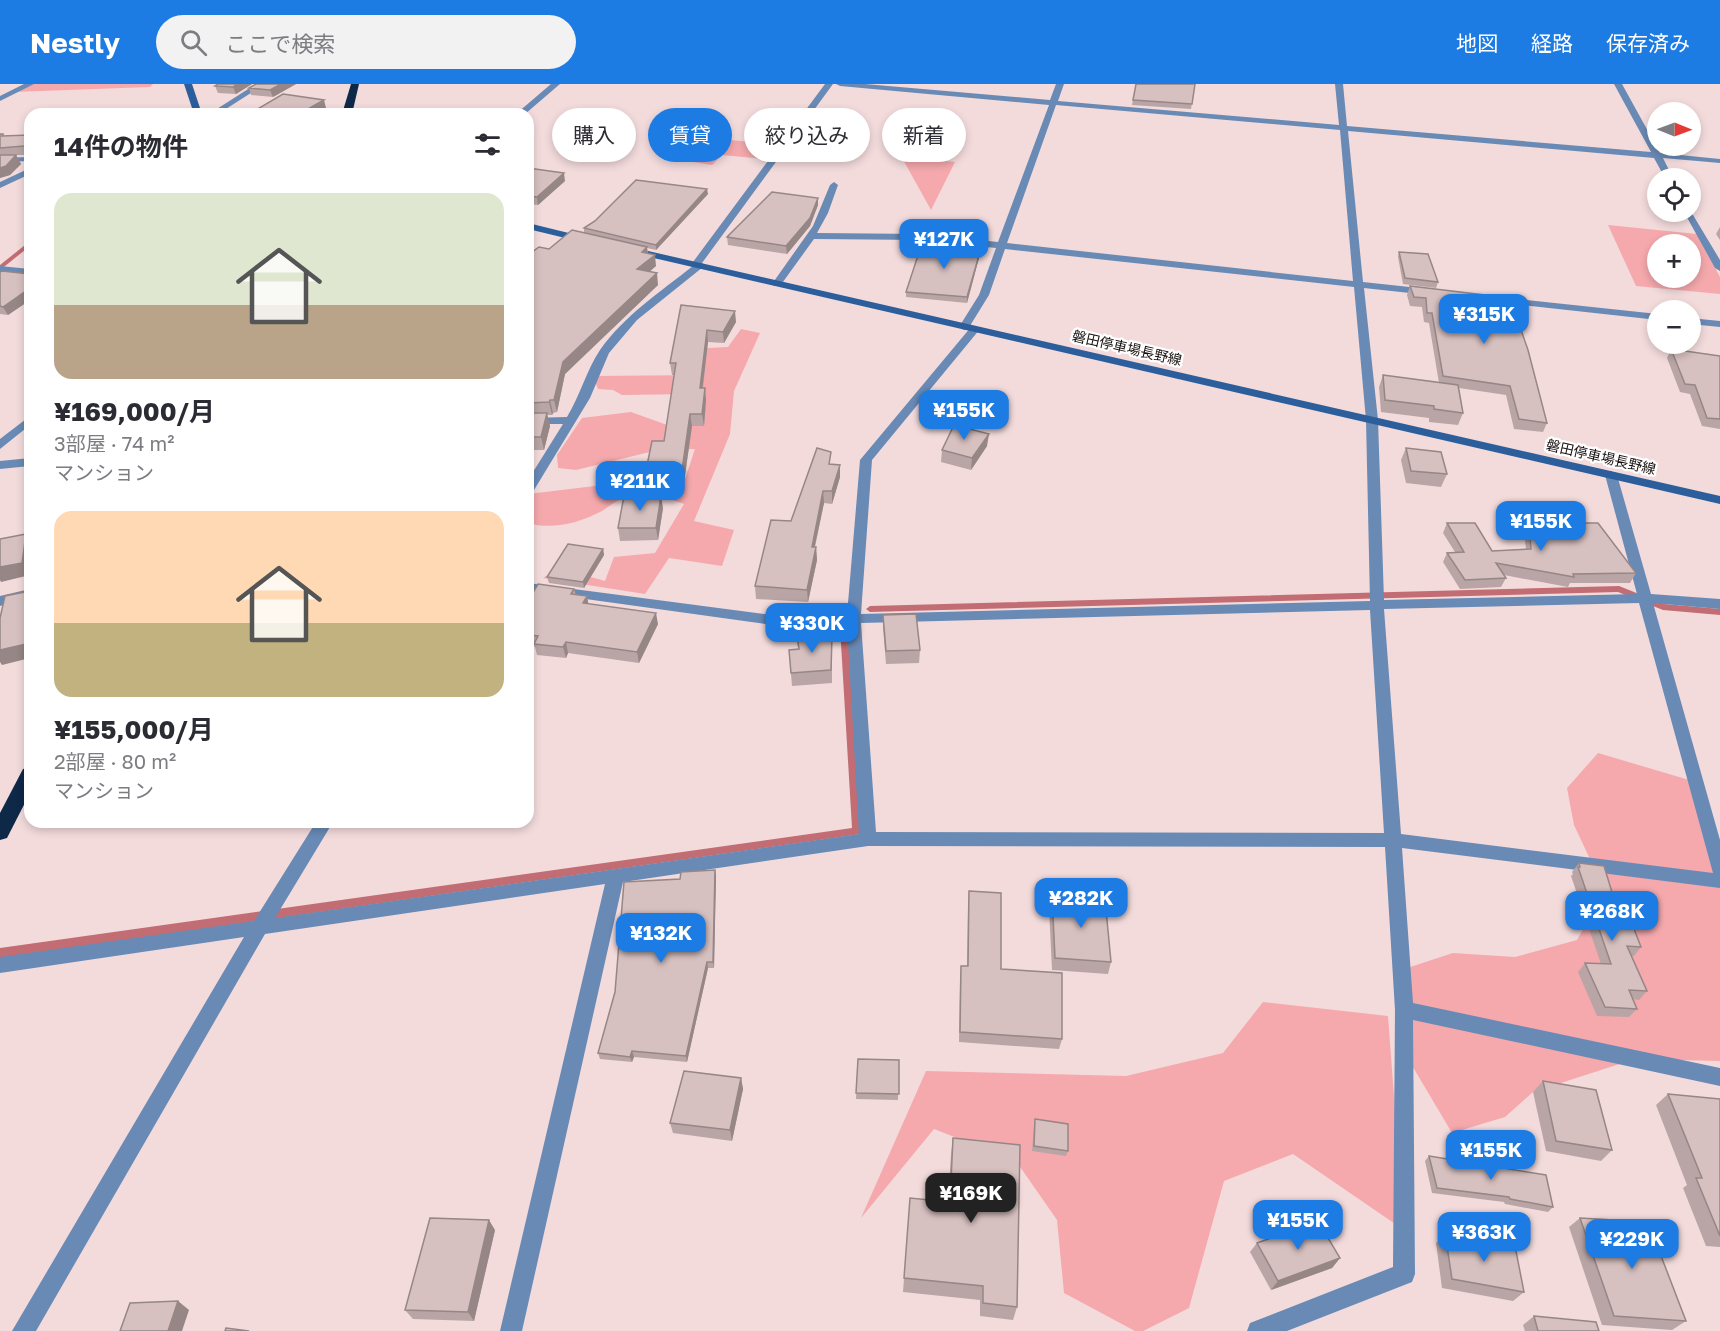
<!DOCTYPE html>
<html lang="ja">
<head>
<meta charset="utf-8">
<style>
	body { margin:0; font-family:"Golos Text","Noto Sans JP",sans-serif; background:#f2f2f3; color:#2b2b33; height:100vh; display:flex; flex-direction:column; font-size:22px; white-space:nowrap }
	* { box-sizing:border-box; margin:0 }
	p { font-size:20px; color:#7c7c81 }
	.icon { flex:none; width:33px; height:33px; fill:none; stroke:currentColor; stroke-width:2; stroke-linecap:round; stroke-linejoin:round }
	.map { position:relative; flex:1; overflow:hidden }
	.drawer { position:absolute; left:24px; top:24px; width:510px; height:720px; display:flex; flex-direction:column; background:#fff; border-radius:18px; box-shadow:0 3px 9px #0003 }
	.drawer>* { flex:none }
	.hud { position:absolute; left:552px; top:24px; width:570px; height:54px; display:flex; gap:12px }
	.needle { width:39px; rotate:91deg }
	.controls { position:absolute; left:1647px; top:18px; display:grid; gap:12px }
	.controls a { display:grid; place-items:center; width:54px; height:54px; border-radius:50%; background:#fff; box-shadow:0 3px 9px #0003; font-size:30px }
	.price { position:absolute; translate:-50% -51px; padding:0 14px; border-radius:12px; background:#1d7be4; color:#fff; font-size:20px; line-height:39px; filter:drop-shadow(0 2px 3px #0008) }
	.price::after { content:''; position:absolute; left:50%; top:36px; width:18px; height:14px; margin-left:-9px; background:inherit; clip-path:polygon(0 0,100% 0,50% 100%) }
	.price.on { background:#222; color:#fff }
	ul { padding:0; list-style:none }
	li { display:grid; align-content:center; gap:12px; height:318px; padding:0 30px }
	li span { display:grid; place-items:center; height:186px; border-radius:18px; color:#555 }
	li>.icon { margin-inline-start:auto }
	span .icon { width:108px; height:108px; fill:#fffc; stroke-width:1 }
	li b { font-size:26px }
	h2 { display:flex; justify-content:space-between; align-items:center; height:72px; padding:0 30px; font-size:26px }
	.pill { padding:0 21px; border-radius:27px; background:#fff; box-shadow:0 3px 9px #0003; font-size:21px; line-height:54px }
	.pill.on { background:#1d7be4; color:#fff }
	header { display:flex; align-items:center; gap:36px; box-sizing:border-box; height:84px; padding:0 30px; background:#1d7be4; color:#fff }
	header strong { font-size:28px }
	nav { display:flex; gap:33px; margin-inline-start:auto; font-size:21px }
	.search { width:420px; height:54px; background:#f2f2f3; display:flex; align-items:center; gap:15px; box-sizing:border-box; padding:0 21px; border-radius:33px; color:#7c7c81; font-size:22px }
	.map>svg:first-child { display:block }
	.green { fill:#f5a9ad; fill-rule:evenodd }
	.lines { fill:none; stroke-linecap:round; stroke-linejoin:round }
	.stream { fill:#c26d73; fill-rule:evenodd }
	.street { fill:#698ab5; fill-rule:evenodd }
	.secondary { fill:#2c5e9c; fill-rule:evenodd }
	.highway { fill:#0e2848; fill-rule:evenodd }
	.wall { fill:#b9a5a5 }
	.shaded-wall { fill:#968686 }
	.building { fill:#d7c0c0; stroke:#968686; stroke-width:1.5 }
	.labels { text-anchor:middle; stroke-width:4.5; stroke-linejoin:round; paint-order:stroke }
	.far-street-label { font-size:14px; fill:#170f0f; stroke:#fff }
</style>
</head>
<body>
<header>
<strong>Nestly</strong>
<div class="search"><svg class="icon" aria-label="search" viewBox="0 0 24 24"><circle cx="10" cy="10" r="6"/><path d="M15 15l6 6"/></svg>ここで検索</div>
<nav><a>地図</a><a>経路</a><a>保存済み</a></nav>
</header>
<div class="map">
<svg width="1720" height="1247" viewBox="0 0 1720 1247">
	<rect width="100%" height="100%" fill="#f3dbdc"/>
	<g class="green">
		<path d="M33,0H153L150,3L13,8Z"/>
		<path d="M718,55L776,60L765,75L722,71L712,81L693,78Z"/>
		<path d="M901,72L955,78L931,126Z"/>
		<path d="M1608,141L1697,150L1720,193V210L1636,202ZM1658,160H1690V194H1658Z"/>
		<path d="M741,245L760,249L734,307L730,350L694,437L734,446L722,482L669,474L645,510L543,494L559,484L605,497L614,473L655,469L684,420C665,413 645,408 624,414C616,416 608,424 600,428C579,439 552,446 528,439V410L620,399L684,398L695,365L658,366L576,386L558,384L557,371L582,334L631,328L670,342H703L706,316L691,310L622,311L613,306L598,305L593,292L703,291L707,264L728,263Z"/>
		<path d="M1598,669L1696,698L1720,786V977L1635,975L1533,1008L1505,1033L1452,1049L1404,968L1401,886L1453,869L1515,873L1577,856L1603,811L1597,790L1574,741L1567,704Z"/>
		<path d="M1263,918L1388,932L1404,1146L1293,1070L1224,1097L1189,1224L1143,1247H1135L1064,1209L1057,1136L1016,1077L934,1045L861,1134L926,987L1126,992L1223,969Z"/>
	</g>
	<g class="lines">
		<g class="stream">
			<path d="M30,157V162L0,186V181Z"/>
			<path d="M1619,502L1664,520L1720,525V531L1663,526L1618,508L870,528L866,525L870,522Z"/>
			<path d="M843,523L847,526L862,747L861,750L0,874V864L852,744L839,526Z"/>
		</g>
		<g class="street">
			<path d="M24,0H34L0,17V12Z"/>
			<path d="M256,0H265L218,30H209Z"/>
			<path d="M551,0H560L525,30H516Z"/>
			<path d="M825,0H833L702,179L705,181L703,183L637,236L609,269L590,314L534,406L528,410V396L563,340H528V334L567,333C580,312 587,285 600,266C624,232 660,208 693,182V178Z"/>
			<path d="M836,0H865L1050,16L1056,0H1064L1058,17L1339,41L1335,0H1343L1347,42L1651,68L1614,0H1622L1660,69L1720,75V79L1663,74L1673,94H1665L1654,74L1348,47L1363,198L1428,205L1433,208L1428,211L1364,204L1378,336L1384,516L1637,510L1605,391L1611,387L1617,391L1651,510L1720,515V525L1653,519L1720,756V804L1402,764L1413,919L1720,984V1002L1413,936L1415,1190L1412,1198L1287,1247H1247L1250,1239L1393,1183L1395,926L1385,763L868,762L623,798L522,1247H500L605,800L265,850L36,1247H12L244,853L0,889V873L254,837L316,738H333L275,834L859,750L847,540L780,542L528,507V499L780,532L847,531L860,376L971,243L980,245L872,376L861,530L1370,517L1366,336L1354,203L1005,165L989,211L968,245L964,246L959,243L979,211L996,164L922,156L814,155L780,202H774L772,200L813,142L830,101L834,98L838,101L828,129L817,149L922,150L998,158L1049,21L840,2ZM1056,21L1340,46L1353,197L1007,159ZM1639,519L1713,789L1401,750L1384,525ZM1370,526L1384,749L876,748L861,539Z"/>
			<path d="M30,73V77L0,78V74Z"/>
			<path d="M30,84V90L0,104V98Z"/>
			<path d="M1690,126L1720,176V187L1715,184L1684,128Z"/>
			<path d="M0,182L30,185V191L0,188Z"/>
			<path d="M1490,212L1658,230V236L1486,217L1485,215Z"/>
			<path d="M1690,234L1720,237V243L1690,240Z"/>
			<path d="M30,332V341L0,365V355Z"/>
			<path d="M30,374V382L0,385V377Z"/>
			<path d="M30,505V513L0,522V512Z"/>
		</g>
		<g class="secondary">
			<path d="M184,0H192L202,30H194Z"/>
			<path d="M528,139L589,154L591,156L586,159L528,145Z"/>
			<path d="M635,164L1720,412V420L632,169L630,167Z"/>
		</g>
		<g class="highway">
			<path d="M351,0H359L352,30H342Z"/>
			<path d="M30,683V709L7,754L0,756V729L23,685Z"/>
		</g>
	</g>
	<g class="wall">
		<path d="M218,0H252L236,10L218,9L215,2Z"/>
		<path d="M296,0L273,13L251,11L249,4Z"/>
		<path d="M1136,0H1195L1191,25L1132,21Z"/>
		<path d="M0,50H3L4,52L30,51V69L28,71H16L21,80L10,91L0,94Z"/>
		<path d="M528,84L565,97L538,121L528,120Z"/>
		<path d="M708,110L656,166L647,164L648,169L656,182L650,187L658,201L565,290L557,328L553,329L552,331H547L550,342L544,366H528V171L549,165L584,149V144Z"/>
		<path d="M818,121L810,142L787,170L728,161L727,153Z"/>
		<path d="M1720,143V156L1716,150Z"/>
		<path d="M1399,168L1438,198L1436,204L1403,200L1398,173Z"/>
		<path d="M980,170L967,219L906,213V208Z"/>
		<path d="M0,188L30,190V216L8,231L0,230Z"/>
		<path d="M1410,202L1510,214L1547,339L1543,348L1514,345L1506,311L1459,304L1463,329L1458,341L1429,338V334L1381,328L1379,303L1383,291L1439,299L1429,239L1424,238L1422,223L1410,222L1407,211Z"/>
		<path d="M681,221L736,238L724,259L708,258L703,304L706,316L704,342H692L684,398H648L646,386L664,357L675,291H672L670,279Z"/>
		<path d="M1671,265L1720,272V345L1702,342L1690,310L1680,308L1667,274Z"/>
		<path d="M987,362L971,386L941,378L942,366Z"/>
		<path d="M1406,364L1447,390L1441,403L1406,399L1401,376Z"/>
		<path d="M832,380L840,381V393L832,420L824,419L815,463H816L817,476L808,518L756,515L755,502L791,437Z"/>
		<path d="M663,424L658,456L620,457L618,444Z"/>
		<path d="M1447,439L1492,467L1526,465L1524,448L1529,439L1636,489L1630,499H1570L1568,503L1504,491L1506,494L1501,503L1460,505L1443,478L1447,469L1455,468L1443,449Z"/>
		<path d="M603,465L604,471L584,504L549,499L547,493Z"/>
		<path d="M574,505L576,511L587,512L588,520L658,540L639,579L568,569L566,574L537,571L535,563L528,562V512Z"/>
		<path d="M883,531L920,566L919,579L886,580L883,544Z"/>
		<path d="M797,551L832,566V599L792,602L789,566L798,565Z"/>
		<path d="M1579,779L1615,818L1641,863L1634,872H1631L1647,907L1639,916L1633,915L1637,925L1629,933L1597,932L1578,888L1585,879L1601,880L1571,792L1573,790L1572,788Z"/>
		<path d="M715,786L716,792L714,884H708L687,978L634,973L632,978L600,975L598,969L680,795Z"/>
		<path d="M969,807L1001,885L1062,955L1059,965L959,958L960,892L961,882H967L968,818Z"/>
		<path d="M1052,812L1111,878L1108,890L1052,886L1049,824Z"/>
		<path d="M858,975L899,976L898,1016L856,1015Z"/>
		<path d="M741,994L743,1005L732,1057L673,1049L670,1039Z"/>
		<path d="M1543,997L1612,1066L1601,1077L1546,1067L1533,1008Z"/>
		<path d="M1668,1010L1720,1015V1163L1706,1162L1683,1104L1687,1101L1656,1021Z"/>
		<path d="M1035,1035L1068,1067L1066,1072L1032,1067L1034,1041Z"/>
		<path d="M953,1054L1017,1223L1013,1236L980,1232V1216L903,1208L910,1114L948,1118L951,1070Z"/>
		<path d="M1429,1072L1553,1123L1548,1128L1505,1120L1504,1118L1432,1109L1425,1077Z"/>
		<path d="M1580,1134L1686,1237L1672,1246L1602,1241L1569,1143Z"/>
		<path d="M495,1146L474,1237L413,1235L405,1226Z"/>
		<path d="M1445,1149L1524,1208L1513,1217L1442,1204L1436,1159Z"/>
		<path d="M1257,1159L1340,1174L1332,1184L1271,1206L1250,1168Z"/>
		<path d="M1534,1232L1599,1247H1525L1523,1241Z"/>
	</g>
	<g class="shaded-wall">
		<path d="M238,0H252L236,10L233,3Z"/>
		<path d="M281,0H296L273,13L270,6Z"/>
		<path d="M324,16L326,24L315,30H299Z"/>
		<path d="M30,56V69L28,71L24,62Z"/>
		<path d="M16,71L21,80L10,91L0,94V84Z"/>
		<path d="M564,89L565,97L538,121L537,113Z"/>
		<path d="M707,105L708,110L656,166V161Z"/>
		<path d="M818,114V121L810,142L787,170L786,162Z"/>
		<path d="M647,163L648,175L655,171L656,182L639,197L637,185L642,168Z"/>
		<path d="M981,164L980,170L967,219V213Z"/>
		<path d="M657,189L658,201L565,290L557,328L554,316L563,278Z"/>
		<path d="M30,204V216L8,231L3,223Z"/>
		<path d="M735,227L736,238L724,259L723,248Z"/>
		<path d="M707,246L708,258L701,316L700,304Z"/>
		<path d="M705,304L706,316L704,342L702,330Z"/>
		<path d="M550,316L553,329L552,331L549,318Z"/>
		<path d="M547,329L550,342L544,366L541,353Z"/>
		<path d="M690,330L692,342L684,398L682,386Z"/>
		<path d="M989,350L987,362L971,386L972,374Z"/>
		<path d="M840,381V393L832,420V407Z"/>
		<path d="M823,407L824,419L812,475V463Z"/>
		<path d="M661,412L663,424L658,456L656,444Z"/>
		<path d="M26,450L30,455V491L1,498L0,496V483Z"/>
		<path d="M816,463L817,476L808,518L807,506Z"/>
		<path d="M603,465L604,471L584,504L583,498Z"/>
		<path d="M587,512L589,523L583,519Z"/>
		<path d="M656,529L658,540L639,579L637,568Z"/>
		<path d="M27,538H30V574L2,581L0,578V566Z"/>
		<path d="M566,558L568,569L566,574L563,563Z"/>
		<path d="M715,786L716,792L714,884L713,878Z"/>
		<path d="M707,878L708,884L687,978L686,972Z"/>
		<path d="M632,967L634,973L632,978L630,973Z"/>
		<path d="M741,994L743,1005L732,1057L730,1046Z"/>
		<path d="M489,1136L495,1146L474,1237L468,1228Z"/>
		<path d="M1340,1174L1332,1184L1271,1206L1278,1197Z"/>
		<path d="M178,1217L189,1226L182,1247H168Z"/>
	</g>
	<g class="building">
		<path d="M218,0H238L233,3L215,2Z"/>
		<path d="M256,0H281L270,6L249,4Z"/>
		<path d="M1136,0H1195L1192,20L1133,16Z"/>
		<path d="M283,10L324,16L299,30H249Z"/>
		<path d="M401,26L436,30H395Z"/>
		<path d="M0,50H3L2,52L30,51V56L24,62L0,64Z"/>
		<path d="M0,71H16L6,82L0,84Z"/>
		<path d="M528,84L564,89L537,113L528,112Z"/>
		<path d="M636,96L707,105L656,161L584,144L595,137Z"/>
		<path d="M772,108L818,114L810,134L786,162L727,153Z"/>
		<path d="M572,146L647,163L642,168L655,171L637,185L657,189L563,278L554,316H550L549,318L528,319V171L539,163L549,165Z"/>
		<path d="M922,159L981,164L967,213L906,208Z"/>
		<path d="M1399,168L1428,170L1438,198L1405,194Z"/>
		<path d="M2,187L30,190V204L3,223L0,222V188Z"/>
		<path d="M1410,202L1510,214L1528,266L1547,339L1519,335L1510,302L1443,292L1432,229H1427L1426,214L1414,213Z"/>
		<path d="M681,221L735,227L723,248L707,246L700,304H705L702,330H690L682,386H646L652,357H664L676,279H670Z"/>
		<path d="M1671,265L1720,272V335L1707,334L1695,301L1685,300Z"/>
		<path d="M1383,291L1458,301L1463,329L1434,325V322L1385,316Z"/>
		<path d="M528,329H547L541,353H528Z"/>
		<path d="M954,341L989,350L972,374L942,366Z"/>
		<path d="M817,364L831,368L829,380L840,381L832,407H823L812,463H816L807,506L755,502L771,436L791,437Z"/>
		<path d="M1406,364L1441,368L1447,390L1411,387Z"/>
		<path d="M624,412H661L656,444H618Z"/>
		<path d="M1447,439H1475L1492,467L1531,465L1529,439H1598L1636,489L1573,490L1574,493L1496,479L1506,494L1465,496L1447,469L1464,468Z"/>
		<path d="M26,450L22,479L0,483V455Z"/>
		<path d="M568,460L603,465L583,498L547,493Z"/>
		<path d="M538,500L574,505L571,510L587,512L583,519L656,529L637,568L566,558L563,563L534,560L538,552L528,551V512H531Z"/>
		<path d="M30,507V538H27L26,560L0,566V534L5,512Z"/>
		<path d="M916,530L920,566L886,567L883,531Z"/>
		<path d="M806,549L832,553L831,586L791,589L789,566L799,565L797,551Z"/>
		<path d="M1579,779L1604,782L1615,818L1624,819L1641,863L1627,862L1647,907L1629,906L1637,925L1605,923L1585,879L1611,880L1578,783H1580Z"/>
		<path d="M715,786L713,878H707L686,972L632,967L630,973L598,969L615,908L624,798L680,795L681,788Z"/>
		<path d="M969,807L1001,809V885L1062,889V955L960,948L961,882H968Z"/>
		<path d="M1052,812L1105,815L1111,878L1055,874Z"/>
		<path d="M858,975L899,976V1010L856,1009Z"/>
		<path d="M684,987L741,994L730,1046L670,1039Z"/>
		<path d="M1543,997L1596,1006L1612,1066L1556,1057Z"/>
		<path d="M1668,1010L1720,1015V1152L1696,1094H1702Z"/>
		<path d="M1035,1035L1068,1040V1067L1034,1062Z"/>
		<path d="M953,1054L1020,1061L1017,1223L983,1219V1202L904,1194L910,1114L950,1118Z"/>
		<path d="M1429,1072L1546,1091L1553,1123L1510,1115L1509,1113L1437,1104Z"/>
		<path d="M430,1134L489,1136L468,1228L405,1226Z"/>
		<path d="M1580,1134L1648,1138L1686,1237L1614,1232Z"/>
		<path d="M1318,1137L1340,1174L1278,1197L1257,1159Z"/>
		<path d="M1445,1149L1515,1162L1524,1208L1452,1195Z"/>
		<path d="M178,1217L168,1247H120L130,1219Z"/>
		<path d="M1534,1232L1596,1238L1599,1247H1538Z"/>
		<path d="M226,1244L249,1247H225Z"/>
	</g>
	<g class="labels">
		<g class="far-street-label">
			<text transform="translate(1127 264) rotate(13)" y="5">磐田停車場長野線</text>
			<text transform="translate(1601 373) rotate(13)" y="5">磐田停車場長野線</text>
		</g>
	</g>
</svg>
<div class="controls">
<a><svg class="needle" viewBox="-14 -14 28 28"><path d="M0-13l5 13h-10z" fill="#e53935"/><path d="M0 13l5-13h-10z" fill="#7c7c81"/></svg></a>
<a><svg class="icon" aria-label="locate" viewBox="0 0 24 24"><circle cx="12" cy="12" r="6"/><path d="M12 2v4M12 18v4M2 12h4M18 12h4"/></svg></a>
<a>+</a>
<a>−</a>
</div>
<b class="price" style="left:944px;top:186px">¥127K</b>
<b class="price" style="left:1484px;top:261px">¥315K</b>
<b class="price" style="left:964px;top:357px">¥155K</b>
<b class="price" style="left:640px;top:428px">¥211K</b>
<b class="price" style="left:1541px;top:468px">¥155K</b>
<b class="price" style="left:812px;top:570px">¥330K</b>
<b class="price" style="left:1081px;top:845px">¥282K</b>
<b class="price" style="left:1612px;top:858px">¥268K</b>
<b class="price" style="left:661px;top:880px">¥132K</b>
<b class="price" style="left:1491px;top:1097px">¥155K</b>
<b class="price on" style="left:971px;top:1140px">¥169K</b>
<b class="price" style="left:1298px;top:1167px">¥155K</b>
<b class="price" style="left:1484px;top:1179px">¥363K</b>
<b class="price" style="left:1632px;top:1186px">¥229K</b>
<div class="hud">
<a class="pill">購入</a>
<a class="pill on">賃貸</a>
<a class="pill">絞り込み</a>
<a class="pill">新着</a>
</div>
<section class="drawer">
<h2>14件の物件<svg class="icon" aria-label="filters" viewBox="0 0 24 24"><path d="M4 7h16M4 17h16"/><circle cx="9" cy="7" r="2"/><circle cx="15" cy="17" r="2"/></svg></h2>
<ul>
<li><span style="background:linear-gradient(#dfe7d0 60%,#b9a48a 0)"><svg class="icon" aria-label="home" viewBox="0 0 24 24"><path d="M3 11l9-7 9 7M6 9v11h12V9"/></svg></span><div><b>¥169,000/月</b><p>3部屋 · 74 m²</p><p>マンション</p></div></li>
<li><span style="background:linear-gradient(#ffd9b3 60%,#c2b280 0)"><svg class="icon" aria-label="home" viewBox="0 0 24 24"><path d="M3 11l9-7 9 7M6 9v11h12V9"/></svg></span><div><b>¥155,000/月</b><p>2部屋 · 80 m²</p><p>マンション</p></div></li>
</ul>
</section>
</div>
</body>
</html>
